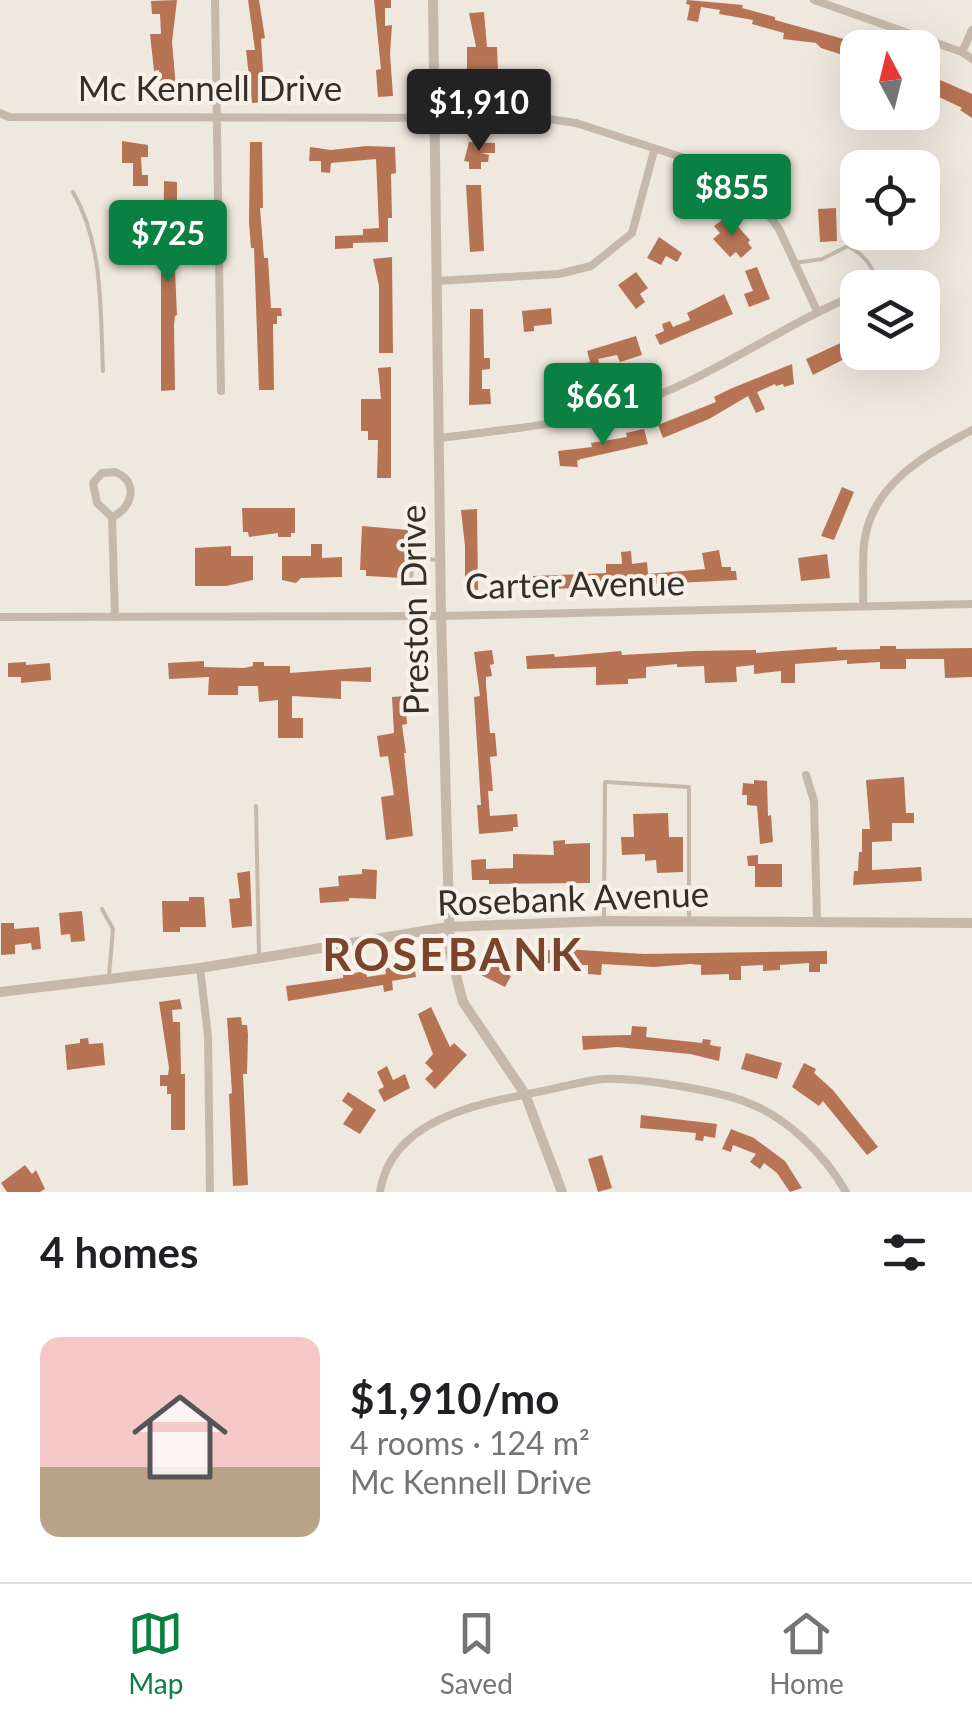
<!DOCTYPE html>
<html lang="en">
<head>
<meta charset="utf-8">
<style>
	body { margin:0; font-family:Lato,sans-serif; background:#f2f2f2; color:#202124; height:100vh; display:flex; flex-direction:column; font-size:38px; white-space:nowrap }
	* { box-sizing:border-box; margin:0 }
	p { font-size:32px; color:#757577 }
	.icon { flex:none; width:55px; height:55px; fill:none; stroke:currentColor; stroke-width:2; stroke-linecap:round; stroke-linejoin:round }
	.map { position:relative; height:1192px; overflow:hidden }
	.details { display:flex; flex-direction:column; background:#fff; flex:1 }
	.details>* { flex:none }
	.needle { width:65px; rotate:353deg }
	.tools { position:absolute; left:840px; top:30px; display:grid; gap:20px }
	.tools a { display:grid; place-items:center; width:100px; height:100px; border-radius:20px; background:#fff; box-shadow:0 10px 40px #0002; font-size:50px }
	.price { position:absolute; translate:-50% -85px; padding:0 22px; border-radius:10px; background:#0b8043; color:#fff; font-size:32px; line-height:65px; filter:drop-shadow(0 2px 5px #0008) }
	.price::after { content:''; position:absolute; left:50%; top:60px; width:30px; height:22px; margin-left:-15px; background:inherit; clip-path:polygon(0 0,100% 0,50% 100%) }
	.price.on { background:#222; color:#fff }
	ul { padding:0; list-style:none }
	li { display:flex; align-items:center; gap:30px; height:250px; padding:0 40px }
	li+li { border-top:2px solid #e0e0e0 }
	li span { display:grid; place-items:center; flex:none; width:280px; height:200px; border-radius:20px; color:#555 }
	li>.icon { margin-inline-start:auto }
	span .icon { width:120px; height:120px; fill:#fffc; stroke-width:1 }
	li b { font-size:42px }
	h2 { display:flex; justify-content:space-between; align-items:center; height:120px; padding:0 40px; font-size:42px }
	.dock { display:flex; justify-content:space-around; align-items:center; height:140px; border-top:2px solid #e0e0e0; background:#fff; font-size:28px; color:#757577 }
	.dock a { display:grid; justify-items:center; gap:5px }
	.dock .on { color:#0b8043 }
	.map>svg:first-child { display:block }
	.building { fill:#b77454 }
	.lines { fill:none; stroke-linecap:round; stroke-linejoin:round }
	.service { stroke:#c6b9ab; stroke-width:4 }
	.minor { stroke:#c6b9ab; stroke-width:8 }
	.tertiary { stroke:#c6b9ab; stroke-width:10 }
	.labels { text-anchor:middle; stroke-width:8; stroke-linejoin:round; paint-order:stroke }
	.street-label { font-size:35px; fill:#352e29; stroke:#f7f2e9 }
	.district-label { font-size:45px; font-weight:bold; letter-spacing:2.5px; fill:#7a452c; stroke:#f7f2e9 }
</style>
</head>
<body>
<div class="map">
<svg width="972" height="1192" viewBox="0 0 972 1192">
	<rect width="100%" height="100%" fill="#efe8de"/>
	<g class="building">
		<path d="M177,0L172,42L177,99L161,101L159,70L154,71L150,34H161L160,14H152L151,1Z"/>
		<path d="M248,0H259L265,38L261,39L265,102L252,103L246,50H255Z"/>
		<path d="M374,0H391V8H385V26L392,25L390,54L393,96L378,97L376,70L381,69Z"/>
		<path d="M687,0L743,5L742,8L775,17V20L858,43V60L821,48L816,43L783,39L784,33L752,24L753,20L719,14L720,10L701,7L698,22L687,20L690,5L686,4Z"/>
		<path d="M484,12L487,47H497L498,71H508V84L488,85V99H477V94L467,95V47H476L469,13Z"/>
		<path d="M922,72L972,94V118L960,110L962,108L937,96L940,91L922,85Z"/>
		<path d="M122,141L148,145V157H141L142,175H148V186H133V163H122Z"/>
		<path d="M250,142H262L263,208H260L264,258H268L271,308H281L282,316H277V324H273L274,390H259L254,248H251L249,222Z"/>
		<path d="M469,142L495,143V153H481L489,155L488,162H481V169H469V162L464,161Z"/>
		<path d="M366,146L395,147L396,173L391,174L392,218H388V242L353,243V248L335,249V236L363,235V229L379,228L376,159L331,163L330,173L321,172V161H309L310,147L331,150Z"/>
		<path d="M164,181L177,182V247H174L177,315L175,316L174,325L175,390L161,391V264L145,265V255H163Z"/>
		<path d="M466,185H481L484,251L470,252Z"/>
		<path d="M836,208L837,241L820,242L818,209Z"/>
		<path d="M725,218L729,222L732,220L750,240L748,243L752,248L741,258L736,252L730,257L713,239L720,233L714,226Z"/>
		<path d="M659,237L682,253L677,262L666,256L661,265L647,258Z"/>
		<path d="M392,257L393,353H379V286L373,259Z"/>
		<path d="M757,267L770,299L749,307L744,294L753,291L745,271Z"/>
		<path d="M636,272L648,288L640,294L645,302L636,309L618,285Z"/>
		<path d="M724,294L733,314L660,345L655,335L664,331L662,324L670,321L673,327L690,320L687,313Z"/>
		<path d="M551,308L552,324L534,326V331L524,332L522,311Z"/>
		<path d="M470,309H483L484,358H490V369L482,370V389H490L491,404L469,405Z"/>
		<path d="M858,335V352L813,375L806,359Z"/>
		<path d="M636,336L642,355L620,362L617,355L598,359L602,374L574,381L571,367L590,362L587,351Z"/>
		<path d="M792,364L794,384L784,387L783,384L776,386L775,384L757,392L765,409L756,413L748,396L709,419L663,438L658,425L716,402L714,397L730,389Z"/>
		<path d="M391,367V478H377L378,440H368V431H361V399H381L378,368Z"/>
		<path d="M644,429L648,444L581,459L577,461L578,467L560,466L558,451L592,447L591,443L627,437L626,433Z"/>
		<path d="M842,487L854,492L834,540L821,536Z"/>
		<path d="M242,508H295V533H291V537H278V533L249,537L248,532H243Z"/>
		<path d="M477,509L478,590L465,589V546L461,510Z"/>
		<path d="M362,526L408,530L404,578L366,576V570H360Z"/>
		<path d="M311,544H322V558L342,557V577L301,578L296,583L282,580V556H311Z"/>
		<path d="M231,546V556H253V580L226,586H195V548Z"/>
		<path d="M719,550L722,567H731V571H736L737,580L534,590L533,576L606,573V564H622L621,552L631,551L632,564L647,562L648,574L705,569L702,553Z"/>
		<path d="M827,554L830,578L801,581L798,558Z"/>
		<path d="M880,646H896V649L972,648V677L945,678L944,659H906V669H880V662L847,664V660L795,664V683H781V671L754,674V665L736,667L737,682L705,683L704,666L677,667V664L646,667V678L628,679V684L596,685V667L527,669L526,656L554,654L555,657L621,651L622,655L694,651L756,650V653L837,647V650L880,649Z"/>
		<path d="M492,650L494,664L490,665L492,676L486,677V685L490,733H495L497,756L490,757L493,791H488L490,816L517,814L518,827H513V831L479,834L477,805H481L474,697L480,696L474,652Z"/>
		<path d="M204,661V667L244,668L253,666V662H264V666H290V673L371,667V682L341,681V699L292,696V718H303V738H278V700L259,702L258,686H238V695H208L209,677L169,679L168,663Z"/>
		<path d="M26,662V665L50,663L51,680L21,683V677H8V663Z"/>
		<path d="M405,696L407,724L402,725L406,753H404L413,836L386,840L381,797L394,795L388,756L380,757L377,736L394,733L392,697Z"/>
		<path d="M904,777L906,813H914V823H892V841L872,842V870L921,867L922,881L853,885L854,871H858L859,852H862V829H870L866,780Z"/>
		<path d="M754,780L767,781L768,816L771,815L773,842L760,844L757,806L747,805V795H742L743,783L754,784Z"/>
		<path d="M668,813L669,837H683V872L657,873L656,860L645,861V854L622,855L621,837H634L633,814Z"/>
		<path d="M565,840V844L590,843V883L489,884V880H472L471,860L486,859V869L513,868V854L554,855L553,841Z"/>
		<path d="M758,855V864H782V887H755V866H748L747,856Z"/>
		<path d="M362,869L377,870L376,899L349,898V901L320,903L319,888L339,886L338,876L362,874Z"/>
		<path d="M250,871L252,926L232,928L229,899L240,898L237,873Z"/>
		<path d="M189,897H204L206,927H180V932H163L162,901H189Z"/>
		<path d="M82,911L85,941L71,942L70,934L61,935L59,913Z"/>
		<path d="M1,923H14V929L39,927L41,949L32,950L31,943L15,945V954L1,955Z"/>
		<path d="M494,948L507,954L499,971L511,976L505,987L481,975Z"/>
		<path d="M564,949L644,954L827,951V964H820V972H809V963L780,965V970L763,971V965L741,966V980H729V974L701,975V965L690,964L654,967L602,964L601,975L588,974V965H577V961L535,964L534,951Z"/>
		<path d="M414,965L416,977L392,981L393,990L384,992L383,985L288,1001L286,986L343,978V975L366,971L367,977L386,974L385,968Z"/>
		<path d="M180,999L182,1009L172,1010L173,1022H180L181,1074H185V1130H171V1094H167V1086H160V1075H168L169,1068L159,1002Z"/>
		<path d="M431,1007L450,1047L454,1043L467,1055L435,1089L425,1079L433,1071L425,1063L433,1054L418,1014Z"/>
		<path d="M241,1017L242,1025H247L248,1035L247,1074H243L248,1185L233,1186L229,1094L232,1093L227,1018Z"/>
		<path d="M632,1026L647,1027L646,1037L702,1043L703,1039L711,1040L710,1045L721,1047L719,1061L690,1054L617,1047L583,1050L582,1036L631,1035Z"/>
		<path d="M88,1038L89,1044L103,1043L105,1065L67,1070L65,1045L80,1043V1039Z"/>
		<path d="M746,1053L782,1063L777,1079L741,1069Z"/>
		<path d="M804,1063L816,1069L814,1073L833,1090L878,1147L867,1155L823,1101L819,1106L792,1087Z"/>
		<path d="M387,1066L393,1080L405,1074L410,1088L384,1102L378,1090L384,1087L377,1072Z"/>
		<path d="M348,1092L376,1110L360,1134L343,1124L353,1109L342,1101Z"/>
		<path d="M641,1115L717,1124L715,1138L704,1136L703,1141L695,1140L696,1133L640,1128Z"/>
		<path d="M731,1129L754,1138L785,1161L802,1188L790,1192L777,1173L764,1163L760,1169L750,1162L756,1154L733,1145L731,1152L722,1149Z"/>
		<path d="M602,1155L612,1188L598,1192L588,1159Z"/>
		<path d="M25,1165L32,1174L36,1170L45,1189L40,1192H7L1,1183Z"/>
	</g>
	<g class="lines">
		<g class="service">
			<path d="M73,192C104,246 100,310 103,371"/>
			<path d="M795,263L822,259L848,246C863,254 874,266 876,283"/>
			<path d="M413,534V557L436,560"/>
			<path d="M411,580L413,557"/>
			<path d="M256,806L259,956"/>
			<path d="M102,909L113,929L109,975"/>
			<path d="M604,919L605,782L689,787V921"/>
		</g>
		<g class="minor">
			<path d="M215,0L221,391"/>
			<path d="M814,0L962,52L972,59"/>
			<path d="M962,52L972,30"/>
			<path d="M0,113L9,117L543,118L576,123L703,164L735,185L762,206L779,229L817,311"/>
			<path d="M437,281L559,274L591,266L632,233L654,151"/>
			<path d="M873,288L877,286"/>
			<path d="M439,438C500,430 562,425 621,408C706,383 777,327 858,294"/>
			<path d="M115,472C139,481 133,508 112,517L97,503L93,483L102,473Z"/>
			<path d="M112,517L115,617"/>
			<path d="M863,606C864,586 862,564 864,544C871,484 925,455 972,430"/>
			<path d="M0,617L441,616L972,604"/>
			<path d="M806,775L814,801L817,921"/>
			<path d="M200,968L208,1036L210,1192"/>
			<path d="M380,1192C391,1118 481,1103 543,1091C562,1087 583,1081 603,1079C635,1077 715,1090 746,1102C787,1117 825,1155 846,1192"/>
		</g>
		<g class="tertiary">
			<path d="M433,0L441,616L450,952L463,1002L525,1094L562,1192"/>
			<path d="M0,992L200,968L448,927L604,921L972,923"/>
		</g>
	</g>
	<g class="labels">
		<g class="street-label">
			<text x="210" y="101">Mc Kennell Drive</text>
			<text transform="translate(575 585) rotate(-1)" y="12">Carter Avenue</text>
			<text transform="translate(415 610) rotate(-91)" y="12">Preston Drive</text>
			<text transform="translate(573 899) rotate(-2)" y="12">Rosebank Avenue</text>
		</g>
		<g class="district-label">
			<text x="453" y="971">ROSEBANK</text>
		</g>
	</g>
</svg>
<div class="tools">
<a><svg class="needle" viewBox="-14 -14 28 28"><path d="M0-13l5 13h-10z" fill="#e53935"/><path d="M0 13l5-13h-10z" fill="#757577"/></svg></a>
<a><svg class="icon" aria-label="locate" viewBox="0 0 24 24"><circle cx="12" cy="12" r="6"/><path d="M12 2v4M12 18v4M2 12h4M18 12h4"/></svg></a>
<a><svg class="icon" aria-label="layers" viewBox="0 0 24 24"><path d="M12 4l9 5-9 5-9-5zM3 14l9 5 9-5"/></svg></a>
</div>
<b class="price on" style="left:479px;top:154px">$1,910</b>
<b class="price" style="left:732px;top:239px">$855</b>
<b class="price" style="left:168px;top:285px">$725</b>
<b class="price" style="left:603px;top:448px">$661</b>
</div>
<section class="details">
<h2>4 homes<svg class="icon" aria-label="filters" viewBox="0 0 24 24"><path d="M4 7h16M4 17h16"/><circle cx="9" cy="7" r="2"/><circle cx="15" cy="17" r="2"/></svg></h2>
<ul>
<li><span style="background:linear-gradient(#f6c9c9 65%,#b9a48a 0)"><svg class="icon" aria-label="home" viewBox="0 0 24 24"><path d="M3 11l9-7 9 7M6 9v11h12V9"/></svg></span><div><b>$1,910/mo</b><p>4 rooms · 124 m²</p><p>Mc Kennell Drive</p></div></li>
</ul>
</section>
<nav class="dock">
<a class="on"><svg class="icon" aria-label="map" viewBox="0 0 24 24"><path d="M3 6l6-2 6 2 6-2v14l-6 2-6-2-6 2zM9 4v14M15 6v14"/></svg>Map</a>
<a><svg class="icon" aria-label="saved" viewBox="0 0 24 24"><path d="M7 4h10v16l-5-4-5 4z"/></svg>Saved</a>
<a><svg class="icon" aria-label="home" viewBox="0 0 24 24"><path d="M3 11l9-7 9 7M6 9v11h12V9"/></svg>Home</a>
</nav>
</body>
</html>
